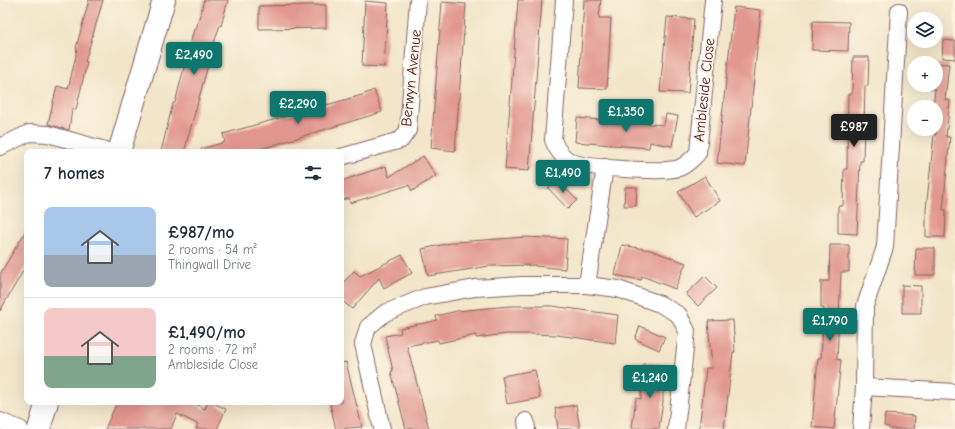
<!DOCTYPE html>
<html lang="en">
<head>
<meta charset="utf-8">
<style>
	body { margin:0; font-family:"Comic Neue",sans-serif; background:#f2f2f3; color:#1f2937; height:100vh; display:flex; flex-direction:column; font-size:15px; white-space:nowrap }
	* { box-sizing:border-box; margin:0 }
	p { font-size:13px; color:#747a83 }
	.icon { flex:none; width:22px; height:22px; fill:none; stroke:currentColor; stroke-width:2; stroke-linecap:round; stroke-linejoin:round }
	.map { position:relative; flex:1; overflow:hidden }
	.details { position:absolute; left:24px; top:149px; width:320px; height:256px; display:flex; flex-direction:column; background:#fff; border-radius:8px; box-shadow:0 4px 16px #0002 }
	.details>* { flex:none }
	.fabs { position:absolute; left:907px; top:12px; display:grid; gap:8px }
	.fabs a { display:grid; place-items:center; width:36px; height:36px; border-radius:50%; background:#fff; box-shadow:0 4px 16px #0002; font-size:20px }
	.price { position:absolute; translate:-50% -34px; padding:0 9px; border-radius:4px; background:#0f766e; color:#fff; font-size:13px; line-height:26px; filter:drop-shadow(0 1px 2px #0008) }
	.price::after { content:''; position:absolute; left:50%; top:24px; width:12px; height:9px; margin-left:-6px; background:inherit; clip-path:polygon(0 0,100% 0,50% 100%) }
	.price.on { background:#222; color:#fff }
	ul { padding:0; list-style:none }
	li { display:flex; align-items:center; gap:12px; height:100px; padding:0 20px }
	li+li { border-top:1px solid #e0e1e3 }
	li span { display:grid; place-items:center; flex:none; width:112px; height:80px; border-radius:8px; color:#555 }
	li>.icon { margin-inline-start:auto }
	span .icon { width:48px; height:48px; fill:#fffc; stroke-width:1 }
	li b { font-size:17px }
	h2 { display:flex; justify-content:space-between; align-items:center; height:48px; padding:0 20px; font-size:17px }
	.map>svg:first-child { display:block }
	.building { fill:#e1968f }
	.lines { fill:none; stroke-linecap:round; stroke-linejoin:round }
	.street-casing { stroke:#856462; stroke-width:18 }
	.secondary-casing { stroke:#856462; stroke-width:24 }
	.street { stroke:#fff; stroke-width:16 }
	.secondary { stroke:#fff; stroke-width:22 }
	.labels { text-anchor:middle; stroke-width:3.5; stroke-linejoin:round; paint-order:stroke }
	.street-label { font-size:15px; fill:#4a1f2b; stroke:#fcf5e5 }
</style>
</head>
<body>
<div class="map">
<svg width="955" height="429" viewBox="0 0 955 429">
	<rect width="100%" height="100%" fill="#fcf5e5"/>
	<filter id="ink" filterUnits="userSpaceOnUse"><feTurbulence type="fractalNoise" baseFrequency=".025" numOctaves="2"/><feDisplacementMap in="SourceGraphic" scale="8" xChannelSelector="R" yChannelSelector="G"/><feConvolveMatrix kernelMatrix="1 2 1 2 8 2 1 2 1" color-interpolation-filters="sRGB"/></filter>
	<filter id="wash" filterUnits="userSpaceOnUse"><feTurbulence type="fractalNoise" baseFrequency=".012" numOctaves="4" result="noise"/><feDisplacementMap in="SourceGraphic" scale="16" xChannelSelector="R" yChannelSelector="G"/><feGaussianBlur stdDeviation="0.9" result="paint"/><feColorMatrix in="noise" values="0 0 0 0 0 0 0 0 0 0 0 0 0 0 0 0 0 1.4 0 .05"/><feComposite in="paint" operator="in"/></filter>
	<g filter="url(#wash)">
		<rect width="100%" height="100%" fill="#f2e5c9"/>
		<g id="blocks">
			<g class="building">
				<path d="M89,0H103L85,62H87L76,110L72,109L69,130L65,129L48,124L57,86L68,89L75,60H76H75L77,48H76Z"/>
				<path d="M204,0H228L221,26L220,25L215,40L184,152H161L173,103H175L194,29H196Z"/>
				<path d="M518,0H542L529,171L505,169Z"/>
				<path d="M584,0H601L599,18H611L607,89L579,88Z"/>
				<path d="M365,1L388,3L384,67L362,66Z"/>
				<path d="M442,2L466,4L455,151L431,148Z"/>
				<path d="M312,5H326V28L259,29V6Z"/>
				<path d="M734,7L761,10L745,166L717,163Z"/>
				<path d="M667,17L694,19L688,93L660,92Z"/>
				<path d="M813,21L849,22L848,51L812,50Z"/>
				<path d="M943,40L955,41V59L942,58Z"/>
				<path d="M853,57H869L868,86H865L863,161H860L857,234L838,233V206H843L844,169H847L848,94H852Z"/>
				<path d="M933,63L949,64L945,100H950L946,137H950L943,210H946L945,237H926V210L934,135H936V107H933L935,89H930L931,85H936V63Z"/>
				<path d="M374,90L382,112L251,152H201V149L225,142L223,134L362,95Z"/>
				<path d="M666,114L678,116L672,146L650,142L649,148L575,142L577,118L664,125Z"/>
				<path d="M423,156L436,176L412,191L409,185L350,203L349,198L341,200V181L386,166L389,177Z"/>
				<path d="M705,176L720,201L694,217L678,192Z"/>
				<path d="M557,180L577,200L568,209L548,188Z"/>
				<path d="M625,187H637L636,206H624Z"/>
				<path d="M27,229V264L0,311V274Z"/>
				<path d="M526,237L567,239L565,269L535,266V265L490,266L428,276L422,249L456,242Z"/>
				<path d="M622,245L650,250L686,263L675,289L642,276L641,280L615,275Z"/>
				<path d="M830,245H849V272H841L837,359L841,360L834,429L812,427L818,358H821L824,308H821V281H829Z"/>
				<path d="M916,248H935V275H915Z"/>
				<path d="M402,255L412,273L384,288L379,278L352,309L341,300V285L354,271L360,276Z"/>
				<path d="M705,276L717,288L698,306L686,294Z"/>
				<path d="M902,285L921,286V313H902Z"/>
				<path d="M509,306H552L618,315L615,343L557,335L533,334H506L476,338V335L439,343L438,340L407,346L429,429H406L391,372L393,371L385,336L401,333L400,328L434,321L437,320L436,316L457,311Z"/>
				<path d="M733,320L735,352H733L724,429H699L706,368H712L708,321Z"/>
				<path d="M640,326L665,337L659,350L635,339Z"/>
				<path d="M346,362L362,427L336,429L330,404L341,402V363Z"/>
				<path d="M643,364L663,365V401L659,429L632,428L636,398L641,399Z"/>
				<path d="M535,370L540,398L507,404L502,376Z"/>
				<path d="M117,402H192L205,409L208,402H211L226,409L217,429H196L198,424L177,414L171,429H105Z"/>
				<path d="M576,405L580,429H558L555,408Z"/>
				<path d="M885,414L915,416L914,429H889V427L884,426Z"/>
			</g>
		</g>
	</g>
	<g filter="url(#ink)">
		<use href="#blocks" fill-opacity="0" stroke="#856462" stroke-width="1"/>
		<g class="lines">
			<defs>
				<g id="street">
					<path d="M564,0L553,140C557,150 562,158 572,162C587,168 664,173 679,168C687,165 692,159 698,153L713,0"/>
					<path d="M0,147L29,133L48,134L112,152"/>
					<path d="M341,157L401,140L408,130L418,0"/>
					<path d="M587,285L605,167"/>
					<path d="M864,387L955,392"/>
					<path d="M0,421L20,429"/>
					<path d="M526,421L527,429"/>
					<path d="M382,429L363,344L368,327L385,313L425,297L475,288L522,285H587L618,289L660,304L679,315L687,331L676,429"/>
					<path d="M861,429L864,387L865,306L885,247L899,11"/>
				</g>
				<g id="secondary">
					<path d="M119,152L164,0"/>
					<path d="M39,429L47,402"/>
				</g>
			</defs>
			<use href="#street" class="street-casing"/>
			<use href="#secondary" class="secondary-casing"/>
			<use href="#street" class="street"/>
			<use href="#secondary" class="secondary"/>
		</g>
	</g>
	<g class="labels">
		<g class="street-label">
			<text transform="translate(411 78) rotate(-84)" y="5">Berwyn Avenue</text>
			<text transform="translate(704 90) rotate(-84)" y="5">Ambleside Close</text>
		</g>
	</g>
</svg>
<div class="fabs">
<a><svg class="icon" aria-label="layers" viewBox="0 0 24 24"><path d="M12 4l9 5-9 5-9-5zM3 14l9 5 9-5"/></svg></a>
<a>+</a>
<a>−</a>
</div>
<b class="price" style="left:194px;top:76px">£2,490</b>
<b class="price" style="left:298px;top:125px">£2,290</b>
<b class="price" style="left:626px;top:133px">£1,350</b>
<b class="price on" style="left:854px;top:148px">£987</b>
<b class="price" style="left:563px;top:194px">£1,490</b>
<b class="price" style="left:830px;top:342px">£1,790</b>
<b class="price" style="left:650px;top:399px">£1,240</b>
<section class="details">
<h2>7 homes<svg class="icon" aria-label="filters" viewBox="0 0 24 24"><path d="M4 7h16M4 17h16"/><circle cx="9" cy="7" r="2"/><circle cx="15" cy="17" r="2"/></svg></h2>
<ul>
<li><span style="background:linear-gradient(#a9c7e8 60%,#9aa5b1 0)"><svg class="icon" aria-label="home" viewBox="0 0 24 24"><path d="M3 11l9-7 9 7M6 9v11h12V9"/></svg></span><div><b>£987/mo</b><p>2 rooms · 54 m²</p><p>Thingwall Drive</p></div></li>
<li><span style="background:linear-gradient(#f6c9c9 60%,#7fa58c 0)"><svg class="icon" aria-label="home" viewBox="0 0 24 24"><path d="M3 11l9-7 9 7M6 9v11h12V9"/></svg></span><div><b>£1,490/mo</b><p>2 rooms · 72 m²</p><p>Ambleside Close</p></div></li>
</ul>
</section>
</div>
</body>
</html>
